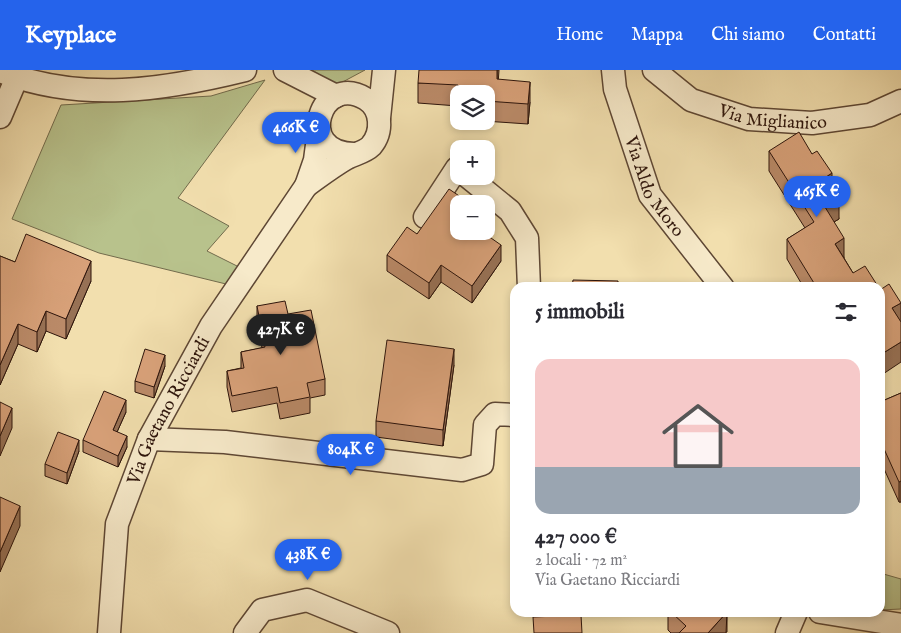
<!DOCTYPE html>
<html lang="it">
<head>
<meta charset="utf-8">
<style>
	body { margin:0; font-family:"IM FELL English",serif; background:#f7f7f7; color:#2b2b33; height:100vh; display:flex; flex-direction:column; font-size:19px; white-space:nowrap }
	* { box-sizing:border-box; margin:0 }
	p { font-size:16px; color:#7c7c81 }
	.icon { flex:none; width:28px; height:28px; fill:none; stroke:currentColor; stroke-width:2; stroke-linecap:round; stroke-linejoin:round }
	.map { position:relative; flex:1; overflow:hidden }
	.panel { position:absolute; left:510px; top:212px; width:375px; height:335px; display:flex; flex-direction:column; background:#fff; border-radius:15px; box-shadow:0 2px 8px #0003 }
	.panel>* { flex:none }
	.tools { position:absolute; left:450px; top:15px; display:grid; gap:10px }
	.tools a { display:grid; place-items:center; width:45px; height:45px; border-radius:10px; background:#fff; box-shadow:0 2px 8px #0003; font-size:25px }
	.price { position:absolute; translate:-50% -42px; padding:0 11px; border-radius:18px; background:#2563eb; color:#fff; font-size:16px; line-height:32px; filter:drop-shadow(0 1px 2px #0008) }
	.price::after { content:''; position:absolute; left:50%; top:30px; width:15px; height:11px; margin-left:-8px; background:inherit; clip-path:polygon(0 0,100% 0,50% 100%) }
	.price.on { background:#222; color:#fff }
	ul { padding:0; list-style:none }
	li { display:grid; align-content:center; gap:10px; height:265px; padding:0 25px }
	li+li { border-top:1px solid #e1e1e2 }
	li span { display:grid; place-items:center; height:155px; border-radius:15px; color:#555 }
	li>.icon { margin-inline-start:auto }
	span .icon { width:90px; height:90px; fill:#fffc; stroke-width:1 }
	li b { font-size:21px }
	h2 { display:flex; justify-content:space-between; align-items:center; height:60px; padding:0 25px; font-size:21px }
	header { display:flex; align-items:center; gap:30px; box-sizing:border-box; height:70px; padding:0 25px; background:#2563eb; color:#fff }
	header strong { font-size:24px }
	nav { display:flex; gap:28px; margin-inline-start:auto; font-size:18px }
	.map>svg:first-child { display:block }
	.green { fill:#b8c28c; stroke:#726b4c }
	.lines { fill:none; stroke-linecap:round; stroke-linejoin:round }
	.minor-casing { stroke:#5e4734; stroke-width:25 }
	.minor { stroke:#f7eaca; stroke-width:22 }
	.wall { fill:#ba8a68; stroke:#2d140b }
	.shaded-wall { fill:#977155; stroke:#2d140b }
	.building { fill:#d8a179; stroke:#2d140b }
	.labels { text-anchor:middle; stroke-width:5; stroke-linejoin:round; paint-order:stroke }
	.street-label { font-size:18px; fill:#2d140b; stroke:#f7eaca }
</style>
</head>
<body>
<header>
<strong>Keyplace</strong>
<nav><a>Home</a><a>Mappa</a><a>Chi siamo</a><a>Contatti</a></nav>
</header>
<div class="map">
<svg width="901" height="563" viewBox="0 0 901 563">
	<rect width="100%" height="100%" fill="#f2dfae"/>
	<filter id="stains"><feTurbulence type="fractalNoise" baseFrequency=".004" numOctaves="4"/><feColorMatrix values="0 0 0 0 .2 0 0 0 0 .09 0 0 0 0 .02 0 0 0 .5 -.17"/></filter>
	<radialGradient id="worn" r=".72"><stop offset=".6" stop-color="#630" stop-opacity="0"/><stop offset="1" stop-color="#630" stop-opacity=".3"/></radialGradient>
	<g class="green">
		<path d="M312,0H365L337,15Z"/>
		<path d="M265,10L178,128L229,156L207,181L241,198L226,214L99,183L12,149L61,35L211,26Z"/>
		<path d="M880,503L901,509V539L880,540Z"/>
	</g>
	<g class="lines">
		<defs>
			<g id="minor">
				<path d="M285,0L336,26"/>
				<path id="s1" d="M613,0L615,19L650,125L723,218"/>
				<path id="s2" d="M654,0L691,30L749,49L812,53L870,45L901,31"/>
				<path d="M0,1C81,33 164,20 245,0"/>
				<path d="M0,47L20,0"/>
				<path d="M379,48L384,0"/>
				<path d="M467,106L510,141L527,168L529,218"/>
				<path d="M306,116C320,106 333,96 347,88C355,84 365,82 371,76C383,62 382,39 366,29C321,1 293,83 354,84"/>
				<path d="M425,147L457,98L459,99"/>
				<path d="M149,369L225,372L462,400L482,394L485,355L495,344L515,345"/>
				<path d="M820,542L901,555"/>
				<path id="s3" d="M109,563L117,454L149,369L211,256L306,116L315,90L319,60"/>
				<path d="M245,563L262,540L307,530L388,563"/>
				<path d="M787,563L796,542"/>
			</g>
		</defs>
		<use href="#minor" class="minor-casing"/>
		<use href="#minor" class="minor"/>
	</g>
	<g class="wall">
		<path d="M498,9L530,32L528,54L484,51H486V24H459V38H458V36L418,33V13Z"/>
		<path d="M769,81L812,84L832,117L839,149L834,152L844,188L853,203L879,218H804L787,189V169L805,158L769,101Z"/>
		<path d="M459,134L501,191L472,233L441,212L429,229L387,201V185Z"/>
		<path d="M0,186L15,192L91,211L66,269L46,261L37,282L18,274L0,315Z"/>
		<path d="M257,236L288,244L325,309V325L310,328V343L280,349L277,333L232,342L227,317V301L241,298V282L262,278L257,252Z"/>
		<path d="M454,295L443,376L376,367V351Z"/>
		<path d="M165,296L154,328L135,322V311Z"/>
		<path d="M901,323V432H899L880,390V332Z"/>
		<path d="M126,342L117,362L127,377L118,397L83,382V370Z"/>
		<path d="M79,381L67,414L45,406V394Z"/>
		<path d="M668,542H727V562L671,563L668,560Z"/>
	</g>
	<g class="shaded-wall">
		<path d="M497,0H499L497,29Z"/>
		<path d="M530,12V32L528,54V34Z"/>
		<path d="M832,103V123L826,107Z"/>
		<path d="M839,129V149L825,157V137Z"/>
		<path d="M844,168V188L835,174Z"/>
		<path d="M501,175V191L472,233V216Z"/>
		<path d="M91,191V211L66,269V249Z"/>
		<path d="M441,195V212L429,229V213Z"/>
		<path d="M901,233V253L892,238Z"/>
		<path d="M46,241V261L37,282V262Z"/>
		<path d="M18,254V274L0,315V295Z"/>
		<path d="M901,272V292L880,306V285Z"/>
		<path d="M454,279V295L443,376V360Z"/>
		<path d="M165,285V296L154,328V317Z"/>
		<path d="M126,330V342L113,371V360Z"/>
		<path d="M12,338V358L0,386V366Z"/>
		<path d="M127,366V377L118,397V386Z"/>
		<path d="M79,370V381L67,414V403Z"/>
		<path d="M901,411V432H899V412Z"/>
		<path d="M20,436V456L0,502V482Z"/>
		<path d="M727,542L726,563H708Z"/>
	</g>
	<g class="building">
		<path d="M419,0H497V9L530,12L528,34L486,31V24H468V18H458V15L418,13Z"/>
		<path d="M799,62L812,84L817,81L832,103L826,107L839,129L825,137L844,168L835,174L853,203L865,196L879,218H817L787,169L814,152L769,81Z"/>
		<path d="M449,119L471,134H459V161H481L501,175L472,216L441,195L429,213L387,185L407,157L417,164Z"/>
		<path d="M26,164L91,191L66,249L46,241L37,262L18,254L0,295V186L15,192Z"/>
		<path d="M573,210L618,211V218H572Z"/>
		<path d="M889,214L901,233L892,238L901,252V272L880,285V220Z"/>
		<path d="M285,231L288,244L311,240L325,309L307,313L310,327L280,333L277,317L232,326L227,301L244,298L241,282L265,277L257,236Z"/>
		<path d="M387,270L454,279L443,360L376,351Z"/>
		<path d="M145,279L165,285L154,317L135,311Z"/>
		<path d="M104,321L126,330L113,360L127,366L118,386L83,370Z"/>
		<path d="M901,323V411L899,412L880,370V332Z"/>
		<path d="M0,332L12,338L0,366Z"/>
		<path d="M58,362L79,370L67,403L45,394Z"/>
		<path d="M0,427L20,436L0,482Z"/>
		<path d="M671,542H727L708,563H679L686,556Z"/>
		<path d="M581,545L582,563H534L533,547Z"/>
	</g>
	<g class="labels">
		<g class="street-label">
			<text dy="6" stroke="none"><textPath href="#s2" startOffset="132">Via Miglianico</textPath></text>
			<text dy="6" stroke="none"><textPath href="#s1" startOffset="125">Via Aldo Moro</textPath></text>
			<text dy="6" stroke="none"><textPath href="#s3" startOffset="234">Via Gaetano Ricciardi</textPath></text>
		</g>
	</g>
	<rect width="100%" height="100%" filter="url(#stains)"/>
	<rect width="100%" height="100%" fill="url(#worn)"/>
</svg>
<div class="tools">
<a><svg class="icon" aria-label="layers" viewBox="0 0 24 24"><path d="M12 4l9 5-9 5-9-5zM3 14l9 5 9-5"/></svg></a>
<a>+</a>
<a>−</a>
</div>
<b class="price" style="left:296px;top:84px">466K €</b>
<b class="price" style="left:817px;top:148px">465K €</b>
<b class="price on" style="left:281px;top:286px">427K €</b>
<b class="price" style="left:351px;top:406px">804K €</b>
<b class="price" style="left:308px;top:511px">438K €</b>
<section class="panel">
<h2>5 immobili<svg class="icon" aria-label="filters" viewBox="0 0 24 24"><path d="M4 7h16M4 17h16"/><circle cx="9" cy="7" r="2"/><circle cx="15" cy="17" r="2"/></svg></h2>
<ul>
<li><span style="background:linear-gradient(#f6c9c9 70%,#9aa5b1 0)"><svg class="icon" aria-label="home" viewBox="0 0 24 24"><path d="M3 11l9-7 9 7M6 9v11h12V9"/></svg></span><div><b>427 000 €</b><p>2 locali · 72 m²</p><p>Via Gaetano Ricciardi</p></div></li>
</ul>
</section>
</div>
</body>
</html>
